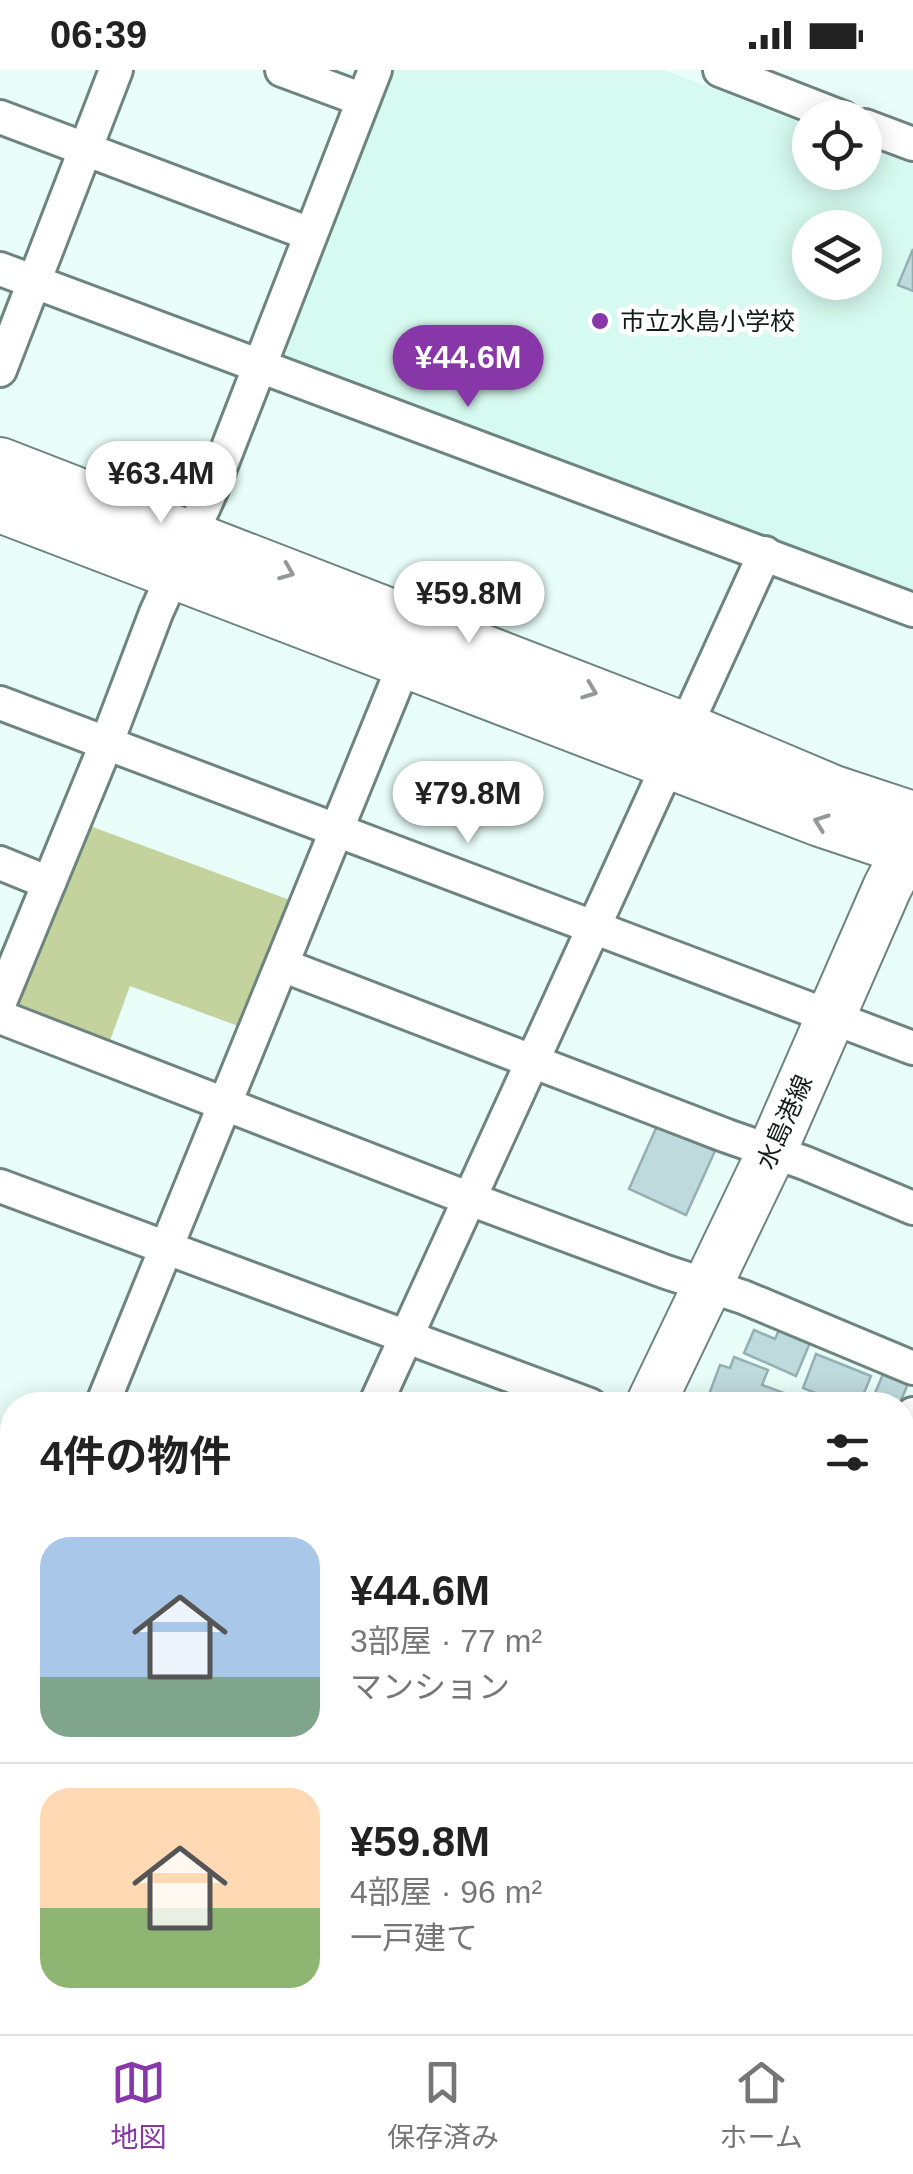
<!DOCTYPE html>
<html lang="ja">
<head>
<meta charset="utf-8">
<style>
	body { margin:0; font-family:Helvetica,"Noto Sans JP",sans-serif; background:#f6f6f6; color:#222; height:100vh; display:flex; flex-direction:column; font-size:38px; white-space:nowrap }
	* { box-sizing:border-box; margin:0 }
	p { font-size:32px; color:#767676 }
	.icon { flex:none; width:55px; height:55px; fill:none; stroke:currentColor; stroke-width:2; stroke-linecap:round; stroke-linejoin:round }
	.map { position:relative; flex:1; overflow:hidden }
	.drawer { position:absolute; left:0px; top:1322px; width:915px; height:642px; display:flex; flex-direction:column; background:#fff; border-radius:40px 40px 0 0; box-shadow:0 5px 25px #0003 }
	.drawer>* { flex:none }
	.controls { position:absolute; left:792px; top:30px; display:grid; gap:20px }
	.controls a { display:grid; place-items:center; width:90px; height:90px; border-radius:50%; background:#fff; box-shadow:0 5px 25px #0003; font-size:50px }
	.price { position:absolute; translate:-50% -85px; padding:0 22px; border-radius:35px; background:#fff; color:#222; font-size:32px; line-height:65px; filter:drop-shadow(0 2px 5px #0008) }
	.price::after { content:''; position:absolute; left:50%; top:60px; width:30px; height:22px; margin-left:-15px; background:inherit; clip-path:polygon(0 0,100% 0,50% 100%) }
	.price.selected { background:#8737a7; color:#fff }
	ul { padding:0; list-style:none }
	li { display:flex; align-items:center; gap:30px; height:250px; padding:0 40px }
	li+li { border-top:2px solid #e0e0e0 }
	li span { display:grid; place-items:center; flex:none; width:280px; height:200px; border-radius:30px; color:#555 }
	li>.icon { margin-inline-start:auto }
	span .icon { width:120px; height:120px; fill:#fffc; stroke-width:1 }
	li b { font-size:42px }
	h2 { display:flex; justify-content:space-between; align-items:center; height:120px; padding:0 40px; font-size:42px }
	.status { display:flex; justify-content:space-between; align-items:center; height:70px; padding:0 50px; background:#fff; direction:ltr }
	.status svg { height:28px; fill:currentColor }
	.tab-bar { display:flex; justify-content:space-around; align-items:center; height:140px; border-top:2px solid #e0e0e0; background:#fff; font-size:28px; color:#767676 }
	.tab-bar a { display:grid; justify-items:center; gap:5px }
	.tab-bar .selected { color:#8737a7 }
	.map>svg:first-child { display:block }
	.built { fill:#d6faef; fill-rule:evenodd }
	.green { fill:#c4d29d }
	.building { fill:#bfdadd; stroke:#95b0b2; stroke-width:2.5 }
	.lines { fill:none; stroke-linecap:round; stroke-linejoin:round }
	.street-casing { stroke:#6d857e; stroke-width:38 }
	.secondary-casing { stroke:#6d857e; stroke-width:52 }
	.path { stroke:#a1b2ad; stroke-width:5; stroke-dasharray:5 8; stroke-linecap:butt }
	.street { stroke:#fff; stroke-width:32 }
	.secondary { stroke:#fff; stroke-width:48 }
	.oneway { stroke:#949998 }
	.poi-dot { fill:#8737a7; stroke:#fff; stroke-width:4 }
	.labels { text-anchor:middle; stroke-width:10; stroke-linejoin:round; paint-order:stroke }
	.poi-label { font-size:25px; fill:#121c19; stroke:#fff; text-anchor:start }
	.street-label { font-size:25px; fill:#121c19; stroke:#fff }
</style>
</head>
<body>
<div class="status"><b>06:39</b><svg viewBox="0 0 49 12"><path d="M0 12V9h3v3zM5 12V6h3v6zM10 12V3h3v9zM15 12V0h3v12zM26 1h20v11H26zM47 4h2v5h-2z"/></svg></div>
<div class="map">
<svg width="913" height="1964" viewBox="0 0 913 1964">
	<rect width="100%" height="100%" fill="#e9fef8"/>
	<path class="built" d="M385,0H664L810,56V102H865V76L913,95V527L273,289ZM810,158H865V212H810Z"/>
	<g class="green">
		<path d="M82,753L290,830L238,956L130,916L108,976L10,938Z"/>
		<path d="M903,1477L913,1482V1648L903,1644Z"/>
	</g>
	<g class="building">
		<path d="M913,179V221L898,215Z"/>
		<path d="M657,1056L715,1081L686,1145L629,1119Z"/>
		<path d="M781,1255L812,1268L796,1306L744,1283L754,1260L775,1269Z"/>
		<path d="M816,1284L871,1306L859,1335H845L803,1318Z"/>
		<path d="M734,1287L768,1300L762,1315L795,1327L793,1335H705L720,1295L730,1298Z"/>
		<path d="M883,1304L908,1314L899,1335H870Z"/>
		<path d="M911,1379L913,1380V1438L902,1434V1400Z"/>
		<path d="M913,1747V1806L902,1802V1773Z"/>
		<path d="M902,1848L913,1853V1869L906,1883L902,1882Z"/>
		<path d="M458,1952H487L482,1964H453Z"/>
		<path d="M500,1952H551L546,1964H525Z"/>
	</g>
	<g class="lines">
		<defs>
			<g id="street">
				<path d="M282,0L363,30"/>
				<path d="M720,0L843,48"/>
				<path d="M0,47L310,164"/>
				<path d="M865,56L913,74"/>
				<path d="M0,199L913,540"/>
				<path d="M0,300L116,0"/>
				<path d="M0,633L913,978"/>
				<path d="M0,793L49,813"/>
				<path d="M282,895L727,1066L805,1093L913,1138"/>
				<path d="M0,932L107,672L156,543L211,421L375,0"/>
				<path d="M0,947L470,1129L666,1202L743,1227L913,1298"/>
				<path d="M0,1116L590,1335"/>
				<path d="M102,1335L412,575"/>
				<path d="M375,1335L765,483"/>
				<path d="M902,1367L913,1344"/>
				<path d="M902,1461L913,1466"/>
				<path d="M0,1583L12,1552"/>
				<path d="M0,1645L12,1650"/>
				<path d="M902,1652L913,1656"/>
				<path d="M902,1819L913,1824"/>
				<path d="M0,1828L12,1833"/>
				<path d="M902,1935L913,1913"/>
				<path d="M743,1952L769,1964"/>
				<path d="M89,1964L94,1952"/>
				<path d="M621,1964L627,1952"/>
			</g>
			<g id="secondary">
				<path d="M0,392L687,658L834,720L913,746"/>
				<path d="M0,438L820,752L913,783"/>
				<path d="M650,1335L772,1081L887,818L913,767"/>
				<path d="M355,1964L361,1952"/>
			</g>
		</defs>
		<use href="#street" class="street-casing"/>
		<use href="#secondary" class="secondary-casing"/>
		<g class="path">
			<path d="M902,1499L913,1503"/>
			<path d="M902,1601L913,1605"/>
		</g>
		<use href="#street" class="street"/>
		<use href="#secondary" class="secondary"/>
	</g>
	<defs><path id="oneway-chevron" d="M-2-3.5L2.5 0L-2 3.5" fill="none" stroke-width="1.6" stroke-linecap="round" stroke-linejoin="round" transform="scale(2.5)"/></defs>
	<g class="oneway">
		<use href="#oneway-chevron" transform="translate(287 502) rotate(22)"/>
		<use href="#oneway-chevron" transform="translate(590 621) rotate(21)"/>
		<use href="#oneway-chevron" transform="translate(821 752) rotate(-160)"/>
	</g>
	<circle class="poi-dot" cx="600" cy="251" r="10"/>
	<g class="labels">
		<g class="poi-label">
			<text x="620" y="260">市立水島小学校</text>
		</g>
		<g class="street-label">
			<text transform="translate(784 1052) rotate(-66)" y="9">水島港線</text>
		</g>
	</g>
</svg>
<div class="controls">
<a><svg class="icon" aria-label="locate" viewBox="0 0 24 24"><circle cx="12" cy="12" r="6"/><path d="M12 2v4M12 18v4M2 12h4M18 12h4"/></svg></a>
<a><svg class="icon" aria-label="layers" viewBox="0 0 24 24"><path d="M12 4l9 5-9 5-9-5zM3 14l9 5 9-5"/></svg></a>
</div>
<b class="price selected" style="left:468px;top:340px">¥44.6M</b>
<b class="price" style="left:161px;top:456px">¥63.4M</b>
<b class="price" style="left:469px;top:576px">¥59.8M</b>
<b class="price" style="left:468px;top:776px">¥79.8M</b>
<section class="drawer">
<h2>4件の物件<svg class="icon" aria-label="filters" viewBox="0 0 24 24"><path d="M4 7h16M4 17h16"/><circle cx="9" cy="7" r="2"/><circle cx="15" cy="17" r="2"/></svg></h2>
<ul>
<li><span style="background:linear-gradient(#a9c7e8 70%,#7fa58c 0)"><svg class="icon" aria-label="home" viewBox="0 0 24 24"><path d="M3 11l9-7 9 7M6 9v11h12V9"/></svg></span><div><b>¥44.6M</b><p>3部屋 · 77 m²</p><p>マンション</p></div></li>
<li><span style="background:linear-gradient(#ffd9b3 60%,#8fb573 0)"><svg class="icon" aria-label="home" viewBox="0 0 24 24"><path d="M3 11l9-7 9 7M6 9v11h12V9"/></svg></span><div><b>¥59.8M</b><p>4部屋 · 96 m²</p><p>一戸建て</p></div></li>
</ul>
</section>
</div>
<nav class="tab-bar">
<a class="selected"><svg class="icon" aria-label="map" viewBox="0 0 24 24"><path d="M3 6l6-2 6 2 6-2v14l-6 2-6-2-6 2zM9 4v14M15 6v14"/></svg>地図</a>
<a><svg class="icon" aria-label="saved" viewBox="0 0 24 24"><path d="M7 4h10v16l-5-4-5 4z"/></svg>保存済み</a>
<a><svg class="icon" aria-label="home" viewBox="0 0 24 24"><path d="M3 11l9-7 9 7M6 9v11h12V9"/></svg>ホーム</a>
</nav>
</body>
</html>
